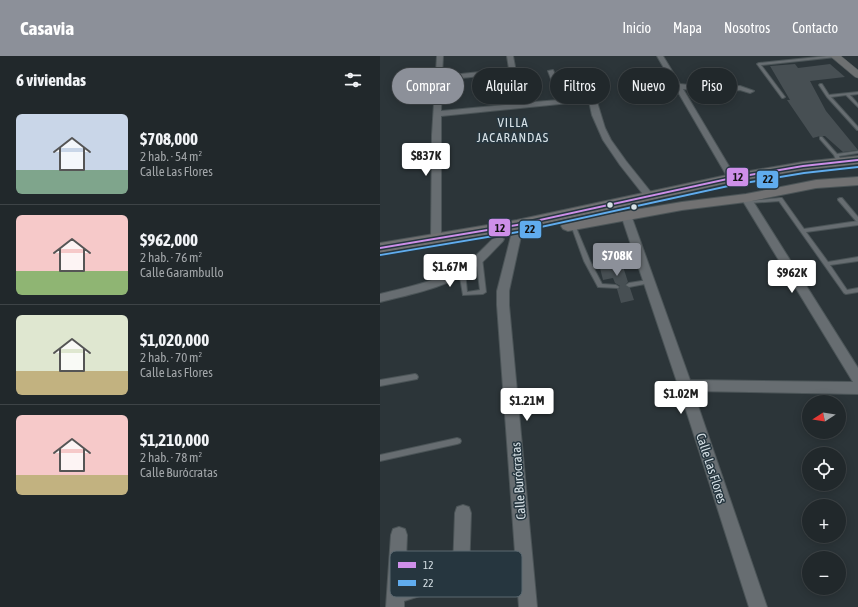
<!DOCTYPE html>
<html lang="es">
<head>
<meta charset="utf-8">
<style>
	body { margin:0; font-family:"Asap Condensed",sans-serif; background:#2d3437; color:#f1f3f6; height:100vh; display:flex; flex-direction:column; font-size:15px; white-space:nowrap }
	* { box-sizing:border-box; margin:0 }
	p { font-size:13px; color:#a2a6a9 }
	.icon { flex:none; width:22px; height:22px; fill:none; stroke:currentColor; stroke-width:2; stroke-linecap:round; stroke-linejoin:round }
	.map { position:relative; flex:1; overflow:hidden }
	.drawer { display:flex; flex-direction:column; background:#21282b; width:380px }
	.drawer>* { flex:none }
	.hud { position:absolute; left:12px; top:12px; width:380px; height:36px; display:flex; gap:8px }
	.needle { width:26px; rotate:258deg }
	.fabs { position:absolute; left:422px; top:339px; display:grid; gap:8px }
	.fabs a { display:grid; place-items:center; width:44px; height:44px; border-radius:50%; background:#21282b; box-shadow:0 2px 10px #0003,0 0 0 1px #3e4447; font-size:20px }
	.price { position:absolute; translate:-50% -34px; padding:0 9px; border-radius:4px; background:#fff; color:#222; font-size:13px; line-height:26px; filter:drop-shadow(0 1px 2px #0008) }
	.price::after { content:''; position:absolute; left:50%; top:24px; width:12px; height:9px; margin-left:-6px; background:inherit; clip-path:polygon(0 0,100% 0,50% 100%) }
	.price.active { background:#8c9099; color:#fff }
	ul { padding:0; list-style:none }
	li { display:flex; align-items:center; gap:12px; height:100px; padding:0 16px }
	li+li { border-top:1px solid #3e4447 }
	li span { display:grid; place-items:center; flex:none; width:112px; height:80px; border-radius:6px; color:#555 }
	li>.icon { margin-inline-start:auto }
	span .icon { width:48px; height:48px; fill:#fffc; stroke-width:1 }
	li b { font-size:17px }
	h2 { display:flex; justify-content:space-between; align-items:center; height:48px; padding:0 16px; font-size:17px }
	.chip { padding:0 14px; border-radius:18px; background:#21282b; box-shadow:0 2px 10px #0003,0 0 0 1px #3e4447; font-size:14px; line-height:36px }
	.chip.active { background:#8c9099; color:#fff }
	header { display:flex; align-items:center; gap:24px; box-sizing:border-box; height:56px; padding:0 20px; background:#8c9099; color:#fff }
	header strong { font-size:19px }
	nav { display:flex; gap:22px; margin-inline-start:auto; font-size:14px }
	main { display:flex; flex:1; min-height:0 }
	.map>svg:first-child { display:block }
	.building { fill:#474f53 }
	.lines { fill:none; stroke-linecap:round; stroke-linejoin:round }
	.service-casing { stroke:#4b5457; stroke-width:2 }
	.minor-casing { stroke:#4b5457; stroke-width:2 }
	.secondary-casing { stroke:#4b5457; stroke-width:1 }
	.primary-casing { stroke:#4b5457; stroke-width:2 }
	.service { fill:#676d71; fill-rule:evenodd }
	.minor { fill:#676d71; fill-rule:evenodd }
	.secondary { fill:#6d7071; fill-rule:evenodd }
	.primary { fill:#717172; fill-rule:evenodd }
	.bus-1-casing { stroke:#26363f; stroke-width:3 }
	.bus-2-casing { stroke:#26363f; stroke-width:3 }
	.bus-1 { fill:#ce8fe9; fill-rule:evenodd }
	.bus-2 { fill:#60acee; fill-rule:evenodd }
	.bus-dot { fill:#d7e1e6; stroke:#26363f; stroke-width:1.5 }
	.labels { text-anchor:middle; stroke-width:3; stroke-linejoin:round; paint-order:stroke }
	.far-quarter-label { font-size:13px; letter-spacing:1px; fill:#d7e1e6; stroke:#26363f }
	.street-label { font-size:13px; fill:#d7e1e6; stroke:#26363f }
	.key { fill:#26363f; stroke:#5b6971; stroke-width:1 }
	.key-label { font-size:11px; fill:#d7e1e6 }
	.line-badge { stroke:#26363f; stroke-width:1.5 }
	.pale-badge-label { font-size:11px; text-anchor:middle; font-weight:bold; fill:#111 }
</style>
</head>
<body>
<header>
<strong>Casavia</strong>
<nav><a>Inicio</a><a>Mapa</a><a>Nosotros</a><a>Contacto</a></nav>
</header>
<main>
<section class="drawer">
<h2>6 viviendas<svg class="icon" aria-label="filters" viewBox="0 0 24 24"><path d="M4 7h16M4 17h16"/><circle cx="9" cy="7" r="2"/><circle cx="15" cy="17" r="2"/></svg></h2>
<ul>
<li><span style="background:linear-gradient(#c9d6e8 70%,#7fa58c 0)"><svg class="icon" aria-label="home" viewBox="0 0 24 24"><path d="M3 11l9-7 9 7M6 9v11h12V9"/></svg></span><div><b>$708,000</b><p>2 hab. · 54 m²</p><p>Calle Las Flores</p></div></li>
<li><span style="background:linear-gradient(#f6c9c9 70%,#8fb573 0)"><svg class="icon" aria-label="home" viewBox="0 0 24 24"><path d="M3 11l9-7 9 7M6 9v11h12V9"/></svg></span><div><b>$962,000</b><p>2 hab. · 76 m²</p><p>Calle Garambullo</p></div></li>
<li><span style="background:linear-gradient(#dfe7d0 70%,#c2b280 0)"><svg class="icon" aria-label="home" viewBox="0 0 24 24"><path d="M3 11l9-7 9 7M6 9v11h12V9"/></svg></span><div><b>$1,020,000</b><p>2 hab. · 70 m²</p><p>Calle Las Flores</p></div></li>
<li><span style="background:linear-gradient(#f6c9c9 75%,#c2b280 0)"><svg class="icon" aria-label="home" viewBox="0 0 24 24"><path d="M3 11l9-7 9 7M6 9v11h12V9"/></svg></span><div><b>$1,210,000</b><p>2 hab. · 78 m²</p><p>Calle Burócratas</p></div></li>
</ul>
</section>
<div class="map">
<svg width="478" height="551" viewBox="0 0 478 551">
	<rect width="100%" height="100%" fill="#2c3539"/>
	<g class="building">
		<path d="M415,8L418,12L450,8L465,21L430,25L446,55L478,94L463,96L445,80H440L433,82L407,44H410L390,10Z"/>
		<path d="M240,201L248,226L245,229L250,232L254,244L241,247L237,233L240,232V230L235,227L233,222L223,224L218,204Z"/>
	</g>
	<g class="lines">
		<defs>
			<g id="service">
				<path d="M447,0H458L456,1L381,9L405,41L403,42H402L377,8L379,7Z"/>
				<path d="M60,13L62,14L61,15L21,19L19,18L21,17Z"/>
				<path d="M440,28H442L449,39L478,36V38L470,39L478,48V51L466,39L451,41L478,71V74H477L447,41L439,29Z"/>
				<path d="M440,81H442L457,98L478,95V97L459,100L462,107L458,108L454,99L440,83Z"/>
				<path d="M400,142H402L424,173L478,165H476L458,144V143L460,142H462L478,161V169L426,176L448,206L478,201V205L450,209L467,234L478,232V236L466,238L464,237L399,145L369,147L367,146L369,145Z"/>
				<path d="M193,167L195,169L210,205L222,228L236,229L239,231L238,232L218,231L204,205L191,169Z"/>
				<path d="M99,200L102,202L106,236L103,238L83,239L79,215L80,214H84L85,215L87,236L100,234L96,202Z"/>
				<path d="M268,224L270,225L271,226L270,227L249,231L246,229L249,227Z"/>
				<path d="M35,318L37,319L38,321L37,323L0,330V324Z"/>
				<path d="M77,382L80,383L81,385L80,387L77,388L0,405V399Z"/>
			</g>
			<g id="minor">
				<path d="M57,0H63L62,20L129,13L127,0H133L142,47L179,44L168,15L173,14L186,43L214,41L217,46L225,72L231,84L246,105L274,140L272,142H266L240,109L223,84L212,59L209,45L61,60V183L56,186L52,185L51,183L52,79ZM130,17L135,48L61,55L62,24Z"/>
				<path d="M277,0H283L300,28L336,32L360,30L374,35L370,37L360,34L336,36L303,33L356,122L355,124H349L348,122Z"/>
				<path d="M366,139L371,142L478,312V338L313,335L387,551H369L298,329L241,159L246,156L251,159L310,324L473,326L361,142Z"/>
				<path d="M136,177L141,180L129,235V249L157,551H139L117,249V235L131,180Z"/>
				<path d="M119,180L124,183L123,185C114,194 106,204 96,211C69,231 32,238 0,246V238C29,231 63,224 88,206C98,199 106,189 115,181Z"/>
				<path d="M83,449L89,451L91,457L89,519L87,525L24,545V551H6L11,479L13,473L19,471L25,473L27,479L25,528L73,513L75,457L77,451Z"/>
			</g>
			<path id="secondary" d="M450,0H461L478,14V22L475,21Z"/>
			<g id="primary">
				<path d="M478,100V108L423,114L352,126L137,174L0,197V187L137,164L352,118L423,106Z"/>
				<path d="M478,121V129L436,132L366,146L302,154L188,175L183,173L181,170L183,167L188,165L302,146L366,138L436,124Z"/>
			</g>
		</defs>
		<use href="#service" class="service-casing"/>
		<use href="#minor" class="minor-casing"/>
		<use href="#secondary" class="secondary-casing"/>
		<use href="#primary" class="primary-casing"/>
		<use href="#service" class="service"/>
		<use href="#minor" class="minor"/>
		<use href="#secondary" class="secondary"/>
		<use href="#primary" class="primary"/>
		<defs>
			<path id="bus-1" d="M478,103V105L423,111L352,123L137,170L0,193V191L137,168L352,121L423,109Z"/>
			<path id="bus-2" d="M478,110V112L424,118L353,130L138,177L0,200V198H1L138,175L353,128L424,116Z"/>
		</defs>
		<use href="#bus-1" class="bus-1-casing"/>
		<use href="#bus-2" class="bus-2-casing"/>
		<use href="#bus-1" class="bus-1"/>
		<use href="#bus-2" class="bus-2"/>
	</g>
	<g class="bus-dot">
		<circle cx="230" cy="149" r="3.5"/>
		<circle cx="254" cy="151" r="3.5"/>
	</g>
	<g class="labels">
		<g class="far-quarter-label">
			<text x="133" y="71">VILLA<tspan x="133" dy="15">JACARANDAS</tspan></text>
		</g>
		<g class="street-label">
			<text transform="translate(332 412) rotate(72)" y="5">Calle Las Flores</text>
			<text transform="translate(138 425) rotate(-94)" y="5">Calle Burócratas</text>
		</g>
	</g>
	<rect x="10" y="495" width="132" height="46" rx="6" class="key"/>
	<rect x="18" y="506" width="18" height="6" fill="#ce8fe9"/>
	<rect x="18" y="524" width="18" height="6" fill="#60acee"/>
	<g class="key-label">
		<text x="43" y="513">12</text>
		<text x="43" y="531">22</text>
	</g>
	<g class="line-badge">
		<rect x="346" y="111" width="23" height="20" rx="4" fill="#ce8fe9"/>
		<rect x="376" y="114" width="23" height="19" rx="4" fill="#60acee"/>
		<rect x="108" y="162" width="23" height="19" rx="4" fill="#ce8fe9"/>
		<rect x="139" y="164" width="23" height="19" rx="4" fill="#60acee"/>
	</g>
	<g class="pale-badge-label">
		<text x="358" y="125">12</text>
		<text x="388" y="127">22</text>
		<text x="120" y="176">12</text>
		<text x="150" y="177">22</text>
	</g>
</svg>
<div class="fabs">
<a><svg class="needle" viewBox="-14 -14 28 28"><path d="M0-13l5 13h-10z" fill="#e53935"/><path d="M0 13l5-13h-10z" fill="#a2a6a9"/></svg></a>
<a><svg class="icon" aria-label="locate" viewBox="0 0 24 24"><circle cx="12" cy="12" r="6"/><path d="M12 2v4M12 18v4M2 12h4M18 12h4"/></svg></a>
<a>+</a>
<a>−</a>
</div>
<b class="price" style="left:46px;top:121px">$837K</b>
<b class="price active" style="left:237px;top:221px">$708K</b>
<b class="price" style="left:70px;top:232px">$1.67M</b>
<b class="price" style="left:412px;top:238px">$962K</b>
<b class="price" style="left:301px;top:359px">$1.02M</b>
<b class="price" style="left:147px;top:366px">$1.21M</b>
<div class="hud">
<a class="chip active">Comprar</a>
<a class="chip">Alquilar</a>
<a class="chip">Filtros</a>
<a class="chip">Nuevo</a>
<a class="chip">Piso</a>
</div>
</div>
</main>
</body>
</html>
